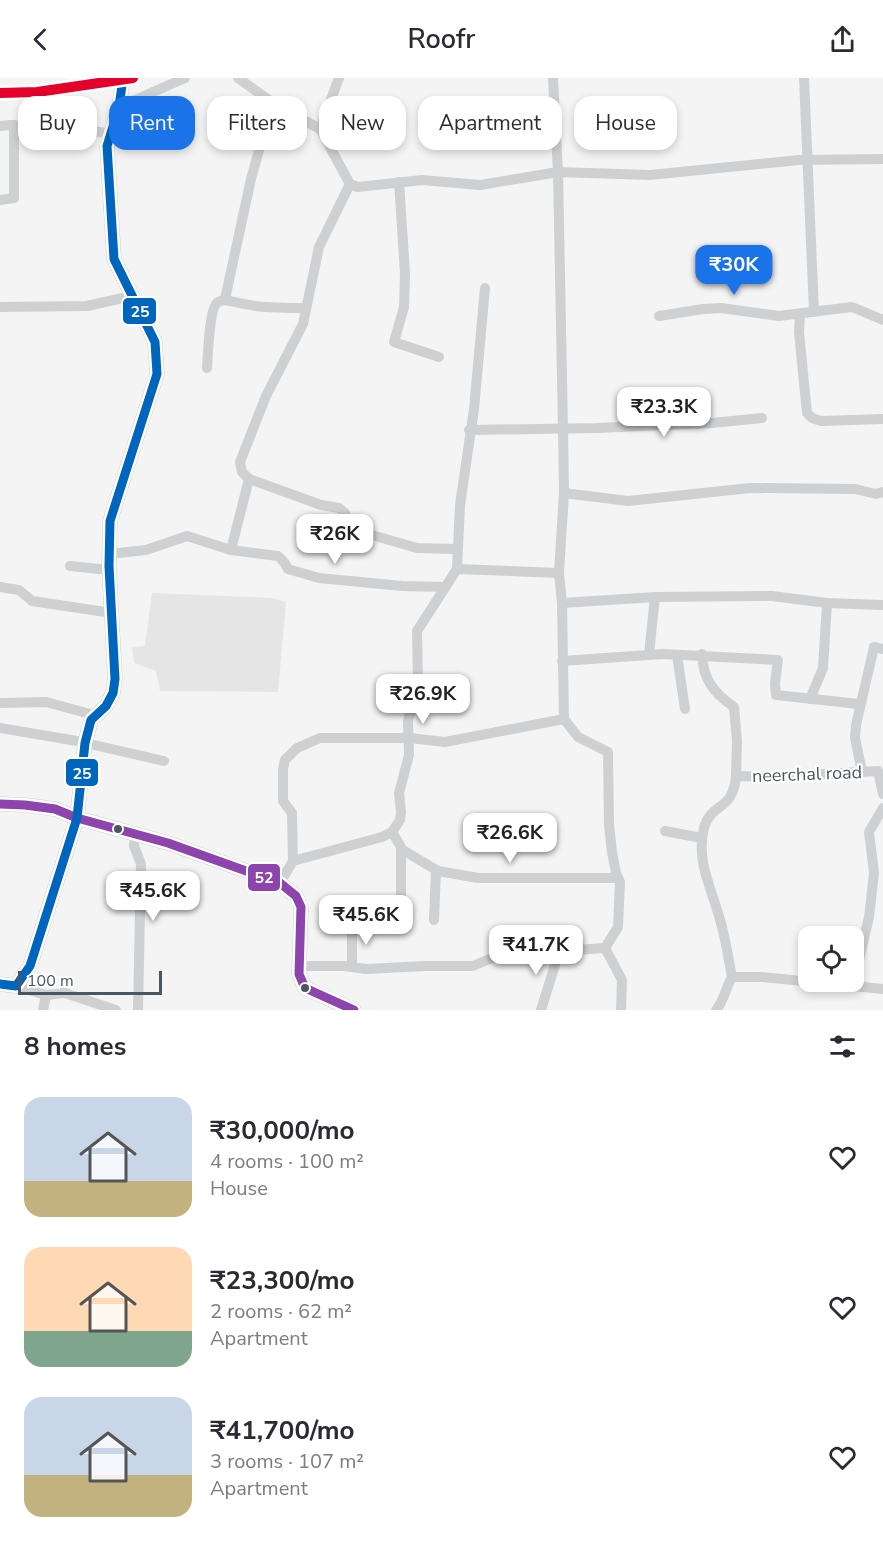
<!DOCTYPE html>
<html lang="en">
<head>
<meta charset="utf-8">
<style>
	body { margin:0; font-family:"Nunito Sans",sans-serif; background:#f7f7f7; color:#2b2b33; height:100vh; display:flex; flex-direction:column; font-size:22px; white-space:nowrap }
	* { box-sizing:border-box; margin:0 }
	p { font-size:20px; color:#7c7c81 }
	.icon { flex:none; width:33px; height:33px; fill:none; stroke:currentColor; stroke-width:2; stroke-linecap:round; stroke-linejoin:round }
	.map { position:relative; height:932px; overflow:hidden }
	.side { display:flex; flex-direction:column; background:#fff; flex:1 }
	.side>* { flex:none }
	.guide { position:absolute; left:18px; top:18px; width:848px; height:54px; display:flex; gap:12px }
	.buttons { position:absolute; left:798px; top:848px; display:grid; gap:12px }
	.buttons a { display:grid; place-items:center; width:66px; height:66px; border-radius:12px; background:#fff; box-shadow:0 3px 9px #0003; font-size:30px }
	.scale { position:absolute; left:18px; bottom:15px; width:144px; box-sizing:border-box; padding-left:6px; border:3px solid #4a5661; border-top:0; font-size:16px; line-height:21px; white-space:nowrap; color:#4a5661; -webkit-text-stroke:4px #fff; paint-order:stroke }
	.price { position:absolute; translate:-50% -51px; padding:0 14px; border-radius:12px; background:#fff; color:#222; font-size:20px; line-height:39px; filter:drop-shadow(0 2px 3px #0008) }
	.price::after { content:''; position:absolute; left:50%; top:36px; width:18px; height:14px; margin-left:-9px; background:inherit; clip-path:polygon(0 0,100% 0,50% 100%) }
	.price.selected { background:#1a73e8; color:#fff }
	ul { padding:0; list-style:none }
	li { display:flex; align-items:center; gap:18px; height:150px; padding:0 24px }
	li span { display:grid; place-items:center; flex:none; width:168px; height:120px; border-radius:18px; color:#555 }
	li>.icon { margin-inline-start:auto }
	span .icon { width:72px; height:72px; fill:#fffc; stroke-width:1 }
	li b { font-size:26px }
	h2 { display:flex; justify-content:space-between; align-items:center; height:72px; padding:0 24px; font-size:26px }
	.pill { padding:0 21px; border-radius:18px; background:#fff; box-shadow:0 3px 9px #0003; font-size:21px; line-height:54px }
	.pill.selected { background:#1a73e8; color:#fff }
	header { display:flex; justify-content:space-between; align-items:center; height:78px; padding:0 24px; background:#fff; font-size:27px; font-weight:600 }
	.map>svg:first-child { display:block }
	.education { fill:#e6e5e6 }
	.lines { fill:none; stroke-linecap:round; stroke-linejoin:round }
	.street { stroke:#ced0d2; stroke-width:10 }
	.secondary { stroke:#ced0d4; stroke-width:15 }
	.bus-1-casing { stroke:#fff; stroke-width:14 }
	.bus-2-casing { stroke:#fff; stroke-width:14 }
	.bus-1 { stroke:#8e44ad; stroke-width:9 }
	.bus-2 { stroke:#0065bd; stroke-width:9 }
	.rail-1-casing { stroke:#fff; stroke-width:15 }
	.rail-1 { stroke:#e4002b; stroke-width:10 }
	.bus-dot { fill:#4a5661; stroke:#fff; stroke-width:2 }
	.labels { text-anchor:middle; stroke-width:4.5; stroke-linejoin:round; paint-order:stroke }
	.street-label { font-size:18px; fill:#4a5661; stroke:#fff }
	.line-badge { stroke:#fff; stroke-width:2 }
	.badge-label { font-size:16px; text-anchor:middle; font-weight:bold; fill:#fff }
</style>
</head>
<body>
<header><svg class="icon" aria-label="back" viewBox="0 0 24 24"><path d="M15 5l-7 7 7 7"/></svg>Roofr<svg class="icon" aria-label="share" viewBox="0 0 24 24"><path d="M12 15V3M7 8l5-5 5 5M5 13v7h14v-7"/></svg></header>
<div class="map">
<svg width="883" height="932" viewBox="0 0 883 932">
	<rect width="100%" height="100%" fill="#f4f4f4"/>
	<path class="education" d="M152,515L272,520L286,524L278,614L160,613L156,593L134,585L132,569L145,568Z"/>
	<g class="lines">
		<g class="street">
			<path d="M238,0L276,27L320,51L350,106L358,109L422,102L480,107L558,94L650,97L799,82L883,81"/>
			<path d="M804,0L814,234"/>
			<path d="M119,29L185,0"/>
			<path d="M0,48L10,47L111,55"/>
			<path d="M320,51L339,0"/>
			<path d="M399,104L405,195L404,229L394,264L439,279"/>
			<path d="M0,122L14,120V47"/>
			<path d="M225,221L251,101L261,65L276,27"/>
			<path d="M0,229L87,228L132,218"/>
			<path d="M800,237L799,254L807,335L812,340L821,343L883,341"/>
			<path d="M659,238L703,231L721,230L779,238L852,229L883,242"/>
			<path d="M207,290C208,278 209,232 217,225C223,220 228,223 235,224C258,230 282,230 305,230"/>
			<path d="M469,352L597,350L712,345L762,340"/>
			<path d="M249,401L321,427L339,430L345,435L350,450L358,453L417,470L457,471"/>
			<path d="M564,415L628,423L750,410L855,411L876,416L883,414"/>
			<path d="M231,472L249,401L242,394L240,384L266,318L303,246L319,169L350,106"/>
			<path d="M109,476L146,472L187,458L231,472L278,478L284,484L288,491L319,500L402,508L445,509"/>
			<path d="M70,488L109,492"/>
			<path d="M457,491L460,427L474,331L485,210"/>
			<path d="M0,509L19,512L32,523L112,535"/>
			<path d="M562,525L655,519L772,518L827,525L883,527"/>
			<path d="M649,576L655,519"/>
			<path d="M702,576C703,602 714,615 734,629L737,663L736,698"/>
			<path d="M677,577L685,631"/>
			<path d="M562,583L663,576L778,582L775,605L776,617L859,626"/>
			<path d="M810,621L823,590L827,525"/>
			<path d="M0,625L46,624L94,637"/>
			<path d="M564,641L578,659L608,674L609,747L612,774L616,795L620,804L618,849L605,870L622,902L621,932"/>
			<path d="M0,650L77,663L164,683"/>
			<path d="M862,694L855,660L856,647L874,569L883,571"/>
			<path d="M665,753L702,760"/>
			<path d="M135,756L134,768L141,786L138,932"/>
			<path d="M401,771L438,793L478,800H618"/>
			<path d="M293,783L292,735L283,723V691L285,682L297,670L320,660H409L445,664L564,641L562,525L559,495L564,415L563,351L558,94L553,0"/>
			<path d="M280,805L293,783L382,759L392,754L400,742L401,734L399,715L409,677L408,643L418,604L417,553L457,491L559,495"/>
			<path d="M434,842L436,792"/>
			<path d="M300,888H344L366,891L425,888H473L499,877L605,870"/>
			<path d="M352,889V847H401V769L392,754"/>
			<path d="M732,899H761L883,911"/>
			<path d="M16,908L46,917L43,932"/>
			<path d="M853,908L869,839L874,795L869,754L883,730"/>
			<path d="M46,917L65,915L116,932"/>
			<path d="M541,932L559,874"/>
			<path d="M716,932C724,923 726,909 732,899C728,878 725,856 718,835C710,807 696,781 704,750C711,724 733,734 736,698L769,699L878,693L883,716"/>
		</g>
		<g class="secondary">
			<path d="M0,726L25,727L55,731L77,740L168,765L280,805L296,818L301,829L299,896L305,910L354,932"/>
			<path d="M0,906L16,908L30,888L77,740L85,665L91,642L106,628L113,615L115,601L109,488L110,443L157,296L155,264L114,181L107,68L119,29L123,0"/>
		</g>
		<defs>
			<path id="bus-1" d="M0,726L25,727L55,731L77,740L168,765L280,805L296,818L301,829L299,896L305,910L354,932"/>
			<path id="bus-2" d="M0,906L16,908L30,888L77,740L85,665L91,642L106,628L113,615L115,601L109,488L110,443L157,296L155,264L114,181L107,68L119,29L123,0"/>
		</defs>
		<use href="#bus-1" class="bus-1-casing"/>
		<use href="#bus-2" class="bus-2-casing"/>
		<use href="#bus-1" class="bus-1"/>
		<use href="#bus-2" class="bus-2"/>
		<defs>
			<path id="rail-1" d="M0,15L37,14L133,0"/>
		</defs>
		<use href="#rail-1" class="rail-1-casing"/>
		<use href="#rail-1" class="rail-1"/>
	</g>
	<g class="bus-dot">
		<circle cx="118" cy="751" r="5"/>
		<circle cx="305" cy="910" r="5"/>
	</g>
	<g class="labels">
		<g class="street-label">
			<text transform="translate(807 696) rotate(-2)" y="6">neerchal road</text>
		</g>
	</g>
	<g class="line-badge">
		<rect x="122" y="219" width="35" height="28" rx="6" fill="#0065bd"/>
		<rect x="65" y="680" width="34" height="29" rx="6" fill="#0065bd"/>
		<rect x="247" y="785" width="34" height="29" rx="6" fill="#8e44ad"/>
	</g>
	<g class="badge-label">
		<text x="140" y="239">25</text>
		<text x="82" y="701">25</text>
		<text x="264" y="805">52</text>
	</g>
</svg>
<div class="buttons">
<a><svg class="icon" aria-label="locate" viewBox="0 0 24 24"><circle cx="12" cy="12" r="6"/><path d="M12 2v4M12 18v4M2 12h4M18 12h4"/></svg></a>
</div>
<div class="scale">100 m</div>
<b class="price selected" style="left:734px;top:218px">₹30K</b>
<b class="price" style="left:664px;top:360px">₹23.3K</b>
<b class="price" style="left:335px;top:487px">₹26K</b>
<b class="price" style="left:423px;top:647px">₹26.9K</b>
<b class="price" style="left:510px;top:786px">₹26.6K</b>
<b class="price" style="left:153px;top:844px">₹45.6K</b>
<b class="price" style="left:366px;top:868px">₹45.6K</b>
<b class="price" style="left:536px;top:898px">₹41.7K</b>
<div class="guide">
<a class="pill">Buy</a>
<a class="pill selected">Rent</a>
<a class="pill">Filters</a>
<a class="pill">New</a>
<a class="pill">Apartment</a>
<a class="pill">House</a>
</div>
</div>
<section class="side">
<h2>8 homes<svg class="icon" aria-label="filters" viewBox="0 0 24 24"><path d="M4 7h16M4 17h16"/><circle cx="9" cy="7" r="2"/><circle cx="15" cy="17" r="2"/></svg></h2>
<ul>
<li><span style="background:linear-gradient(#c9d6e8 70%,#c2b280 0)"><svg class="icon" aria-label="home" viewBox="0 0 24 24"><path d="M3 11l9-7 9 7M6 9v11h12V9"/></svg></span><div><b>₹30,000/mo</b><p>4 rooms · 100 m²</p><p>House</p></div><svg class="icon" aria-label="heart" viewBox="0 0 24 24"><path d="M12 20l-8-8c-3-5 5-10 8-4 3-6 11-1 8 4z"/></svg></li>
<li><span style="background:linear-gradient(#ffd9b3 70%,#7fa58c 0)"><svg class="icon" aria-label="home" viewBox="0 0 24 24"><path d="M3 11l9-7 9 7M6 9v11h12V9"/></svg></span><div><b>₹23,300/mo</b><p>2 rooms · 62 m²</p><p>Apartment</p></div><svg class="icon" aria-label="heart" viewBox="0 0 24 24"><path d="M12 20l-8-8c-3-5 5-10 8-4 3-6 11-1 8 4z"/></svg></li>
<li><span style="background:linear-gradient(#c9d6e8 65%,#c2b280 0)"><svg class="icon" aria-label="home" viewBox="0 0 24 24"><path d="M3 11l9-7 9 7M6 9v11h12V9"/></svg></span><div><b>₹41,700/mo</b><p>3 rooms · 107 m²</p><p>Apartment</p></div><svg class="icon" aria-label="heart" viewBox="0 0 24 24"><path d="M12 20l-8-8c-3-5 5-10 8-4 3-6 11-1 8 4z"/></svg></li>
</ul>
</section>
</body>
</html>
